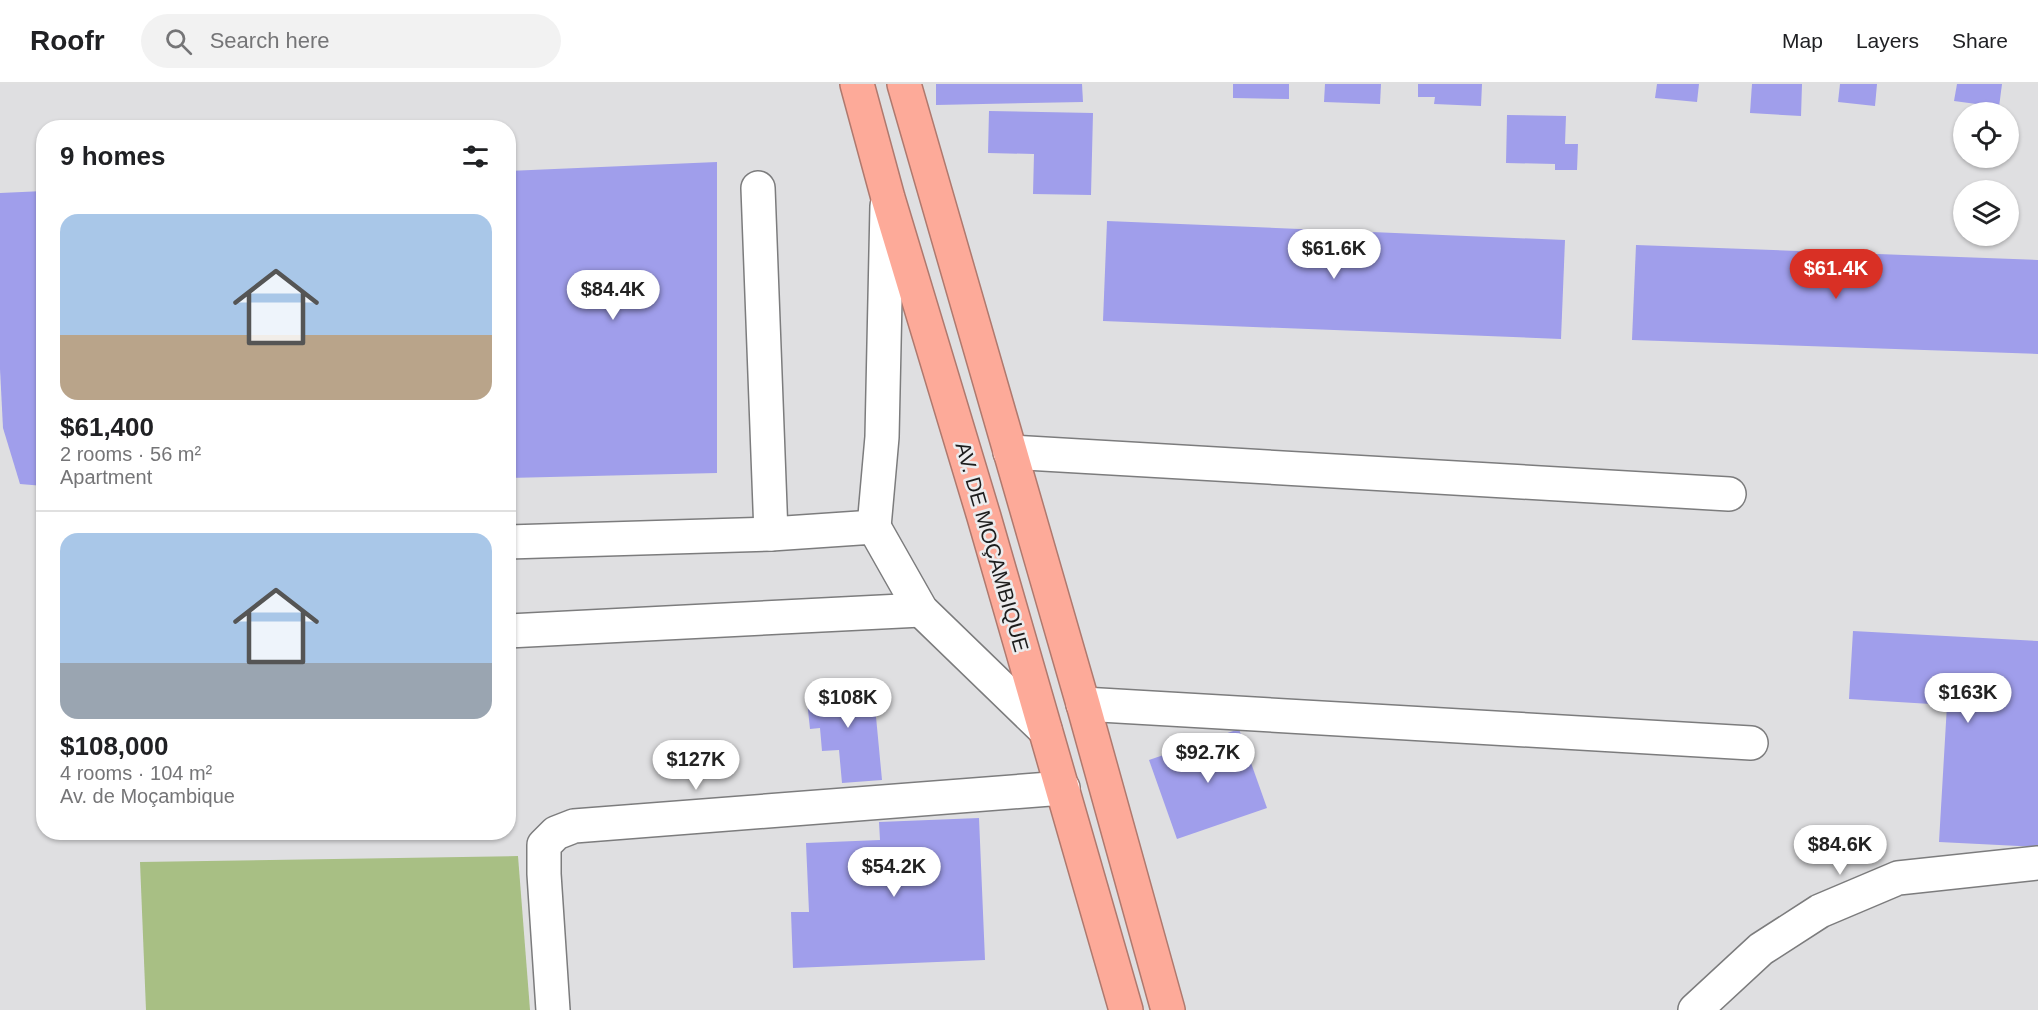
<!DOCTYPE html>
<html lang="en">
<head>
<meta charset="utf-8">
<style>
	body { margin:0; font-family:Arial,sans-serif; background:#f2f2f2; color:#202124; height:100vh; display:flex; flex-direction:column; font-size:22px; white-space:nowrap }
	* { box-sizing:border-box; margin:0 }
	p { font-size:20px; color:#757577 }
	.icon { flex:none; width:33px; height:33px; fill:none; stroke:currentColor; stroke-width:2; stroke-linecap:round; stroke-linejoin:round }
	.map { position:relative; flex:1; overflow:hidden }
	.details { position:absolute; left:36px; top:36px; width:480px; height:720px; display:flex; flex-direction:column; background:#fff; border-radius:24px; box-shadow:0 2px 4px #0004 }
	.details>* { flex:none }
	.controls { position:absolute; left:1953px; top:18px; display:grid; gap:12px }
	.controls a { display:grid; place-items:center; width:66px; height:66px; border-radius:50%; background:#fff; box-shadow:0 2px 4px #0004; font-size:30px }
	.price { position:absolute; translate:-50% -51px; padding:0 14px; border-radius:21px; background:#fff; color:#222; font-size:20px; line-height:39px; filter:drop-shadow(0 2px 3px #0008) }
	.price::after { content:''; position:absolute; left:50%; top:36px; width:18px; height:14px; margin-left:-9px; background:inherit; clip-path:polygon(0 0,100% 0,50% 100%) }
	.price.selected { background:#d93025; color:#fff }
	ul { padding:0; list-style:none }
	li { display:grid; align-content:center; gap:12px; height:318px; padding:0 24px }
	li+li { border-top:2px solid #e0e0e0 }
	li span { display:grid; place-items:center; height:186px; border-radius:18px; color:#555 }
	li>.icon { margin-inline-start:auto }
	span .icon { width:108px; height:108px; fill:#fffc; stroke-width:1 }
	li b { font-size:26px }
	h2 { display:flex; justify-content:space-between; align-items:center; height:72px; padding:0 24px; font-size:26px }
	header { display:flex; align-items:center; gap:36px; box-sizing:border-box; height:84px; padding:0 30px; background:#fff; border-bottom:2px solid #e0e0e0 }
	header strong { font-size:28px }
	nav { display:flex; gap:33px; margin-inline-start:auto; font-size:21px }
	.search { width:420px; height:54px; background:#f2f2f2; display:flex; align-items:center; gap:15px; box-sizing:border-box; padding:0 21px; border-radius:33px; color:#757577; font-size:22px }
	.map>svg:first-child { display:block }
	.green { fill:#a8bf84 }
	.building { fill:#a09eeb }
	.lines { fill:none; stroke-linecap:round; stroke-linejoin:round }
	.minor-casing { stroke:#7c7c7d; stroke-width:36 }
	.highway-casing { stroke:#af796e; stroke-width:36 }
	.minor { stroke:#fff; stroke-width:33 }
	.highway { stroke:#fdaa99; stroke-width:33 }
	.labels { text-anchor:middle; stroke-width:5; stroke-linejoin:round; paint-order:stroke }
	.street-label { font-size:21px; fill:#1d1d1d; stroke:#ececee }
</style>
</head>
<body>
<header>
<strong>Roofr</strong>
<div class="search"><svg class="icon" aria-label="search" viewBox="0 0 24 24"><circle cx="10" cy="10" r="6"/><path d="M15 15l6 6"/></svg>Search here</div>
<nav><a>Map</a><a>Layers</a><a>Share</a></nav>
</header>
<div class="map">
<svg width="2038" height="926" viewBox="0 0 2038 926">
	<rect width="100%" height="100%" fill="#dfdfe1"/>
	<path class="green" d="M518,772L530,926H146L140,778Z"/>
	<g class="building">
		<path d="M936,0H1082L1083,18L936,21Z"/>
		<path d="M1233,0H1289V15L1233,14Z"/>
		<path d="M1325,0H1381L1380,20L1324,18Z"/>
		<path d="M1418,0H1482L1481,22L1434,20L1435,13H1418Z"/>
		<path d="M1657,0H1699L1697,18L1655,14Z"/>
		<path d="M1752,0H1802L1801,32L1750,29Z"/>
		<path d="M1840,0H1877L1875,22L1838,18Z"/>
		<path d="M1957,0H2002L1999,23L1954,17Z"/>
		<path d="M989,27L1093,29L1091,111L1033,110L1034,70L988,69Z"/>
		<path d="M1507,31L1566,32L1565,60H1578L1577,86H1555V80L1506,79Z"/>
		<path d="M717,78V389L508,394V87Z"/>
		<path d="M44,107V402L20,400L3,344L0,285V109Z"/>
		<path d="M1107,137L1565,156L1561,255L1103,237Z"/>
		<path d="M1636,161L2038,176V270L1632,256Z"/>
		<path d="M1853,547L2038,557V763L1939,758L1947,621L1849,615Z"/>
		<path d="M873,601L882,696L842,699L839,666L822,667L820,644L810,645L806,607Z"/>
		<path d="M1239,645L1267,724L1177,755L1149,676Z"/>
		<path d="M979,734L985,876L793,884L791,828H809L806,759L880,756L879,738Z"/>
	</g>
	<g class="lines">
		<defs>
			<g id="minor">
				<path d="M758,104L771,450"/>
				<path d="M1010,368L1729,410"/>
				<path d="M874,443L882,353L887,122"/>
				<path d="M508,458L771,450L874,443L921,526L1045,646"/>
				<path d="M508,547L921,526"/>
				<path d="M1083,620L1751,659"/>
				<path d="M553,926L544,790V761L556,749L574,742L1063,704"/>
				<path d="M1695,926L1761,865L1820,827L1898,794L2038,779"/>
			</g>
			<g id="highway">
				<path d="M857,0L888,114L984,433L1126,926"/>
				<path d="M904,0L1083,620L1168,926"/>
			</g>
		</defs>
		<use href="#minor" class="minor-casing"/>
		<use href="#highway" class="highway-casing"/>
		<use href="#minor" class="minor"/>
		<use href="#highway" class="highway"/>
	</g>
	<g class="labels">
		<g class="street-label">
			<text transform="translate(992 463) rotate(74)" y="7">AV. DE MOÇAMBIQUE</text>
		</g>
	</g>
</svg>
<div class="controls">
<a><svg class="icon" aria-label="locate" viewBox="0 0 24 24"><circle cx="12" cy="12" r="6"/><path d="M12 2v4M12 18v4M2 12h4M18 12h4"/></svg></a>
<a><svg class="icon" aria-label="layers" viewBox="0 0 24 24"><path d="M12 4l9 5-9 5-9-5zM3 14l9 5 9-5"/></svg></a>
</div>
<b class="price" style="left:1334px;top:196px">$61.6K</b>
<b class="price selected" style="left:1836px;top:216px">$61.4K</b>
<b class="price" style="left:613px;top:237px">$84.4K</b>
<b class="price" style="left:1968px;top:640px">$163K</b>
<b class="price" style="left:848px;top:645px">$108K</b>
<b class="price" style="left:1208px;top:700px">$92.7K</b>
<b class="price" style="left:696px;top:707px">$127K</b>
<b class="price" style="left:1840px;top:792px">$84.6K</b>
<b class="price" style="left:894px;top:814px">$54.2K</b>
<section class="details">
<h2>9 homes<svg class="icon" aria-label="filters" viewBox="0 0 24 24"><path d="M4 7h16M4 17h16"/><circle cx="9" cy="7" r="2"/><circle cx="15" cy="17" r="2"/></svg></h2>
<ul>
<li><span style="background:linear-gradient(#a9c7e8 65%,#b9a48a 0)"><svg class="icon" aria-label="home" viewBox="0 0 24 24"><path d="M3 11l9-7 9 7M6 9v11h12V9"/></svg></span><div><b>$61,400</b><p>2 rooms · 56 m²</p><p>Apartment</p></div></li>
<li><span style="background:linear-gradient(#a9c7e8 70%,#9aa5b1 0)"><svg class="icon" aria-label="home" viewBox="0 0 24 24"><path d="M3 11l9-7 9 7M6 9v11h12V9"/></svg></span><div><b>$108,000</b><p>4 rooms · 104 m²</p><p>Av. de Moçambique</p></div></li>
</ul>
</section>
</div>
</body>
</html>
